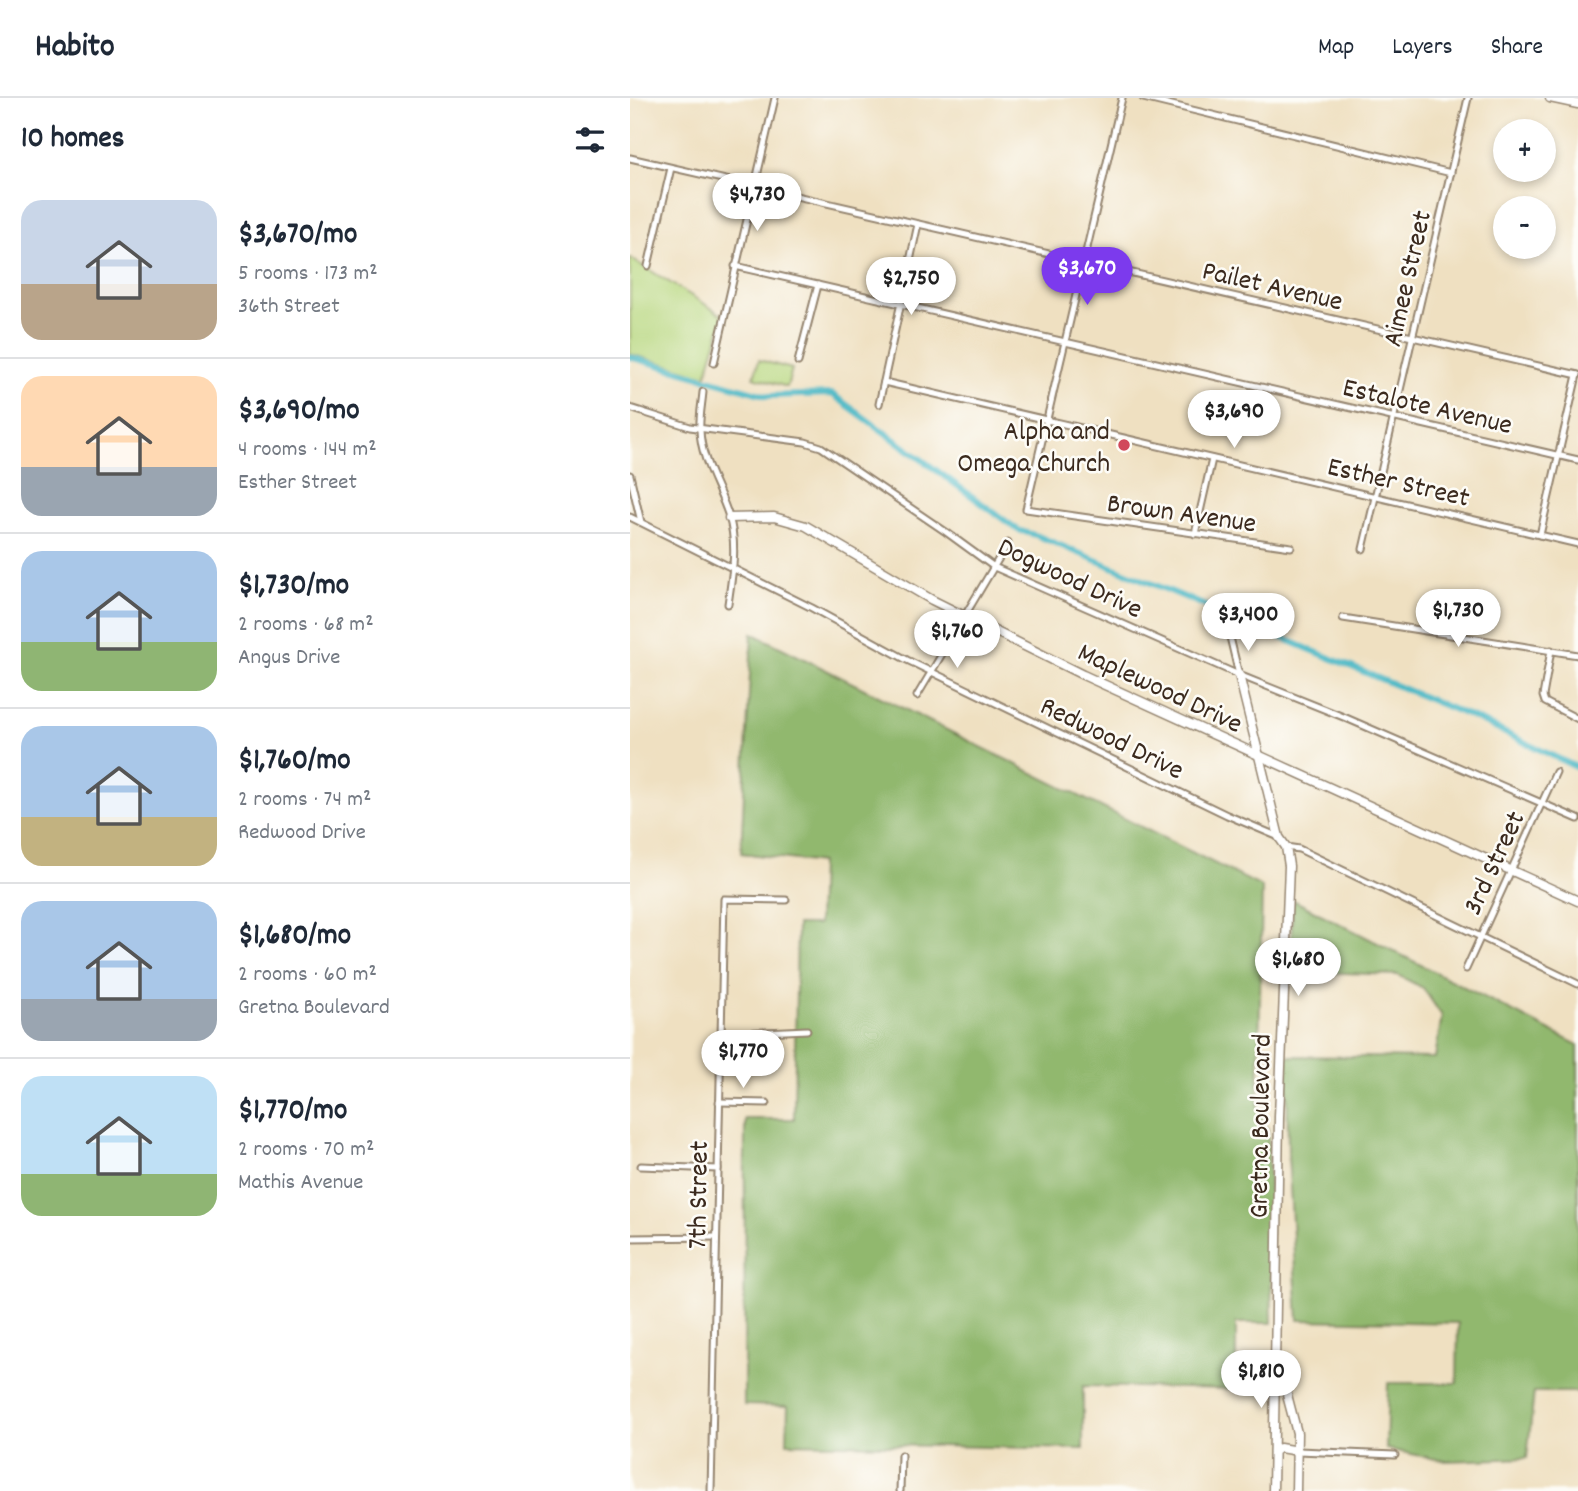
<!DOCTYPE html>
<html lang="en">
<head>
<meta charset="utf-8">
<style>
	body { margin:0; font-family:Dekko,sans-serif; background:#f2f2f3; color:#1f2937; height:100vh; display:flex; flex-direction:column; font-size:26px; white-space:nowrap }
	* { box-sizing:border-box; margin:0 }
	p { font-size:23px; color:#747a83 }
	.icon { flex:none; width:38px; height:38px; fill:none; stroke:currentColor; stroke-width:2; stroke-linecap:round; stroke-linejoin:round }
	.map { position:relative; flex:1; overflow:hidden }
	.drawer { display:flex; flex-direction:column; background:#fff; width:630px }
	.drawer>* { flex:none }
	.buttons { position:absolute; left:863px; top:21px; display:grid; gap:14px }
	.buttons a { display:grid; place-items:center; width:63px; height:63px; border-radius:50%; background:#fff; box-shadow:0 4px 10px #0003; font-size:35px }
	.price { position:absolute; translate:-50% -60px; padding:0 16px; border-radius:24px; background:#fff; color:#222; font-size:23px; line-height:46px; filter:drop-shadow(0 2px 4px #0008) }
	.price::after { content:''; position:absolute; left:50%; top:42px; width:21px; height:16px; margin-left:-10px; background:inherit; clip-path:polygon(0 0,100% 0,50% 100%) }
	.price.selected { background:#7c3aed; color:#fff }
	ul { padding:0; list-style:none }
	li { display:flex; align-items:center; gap:21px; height:175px; padding:0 21px }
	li+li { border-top:2px solid #e0e1e3 }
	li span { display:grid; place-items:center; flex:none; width:196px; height:140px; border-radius:21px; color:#555 }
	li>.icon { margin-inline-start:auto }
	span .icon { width:84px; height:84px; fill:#fffc; stroke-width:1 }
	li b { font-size:30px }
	h2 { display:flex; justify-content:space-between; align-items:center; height:84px; padding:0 21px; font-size:30px }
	header { display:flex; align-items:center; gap:42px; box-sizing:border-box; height:98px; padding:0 35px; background:#fff; border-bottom:2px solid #e0e1e3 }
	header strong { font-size:33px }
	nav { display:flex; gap:38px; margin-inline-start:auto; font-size:24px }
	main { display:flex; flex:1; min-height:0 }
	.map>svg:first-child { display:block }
	.green { fill:#b7d77f; stroke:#79804e; stroke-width:2 }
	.forest { fill:#91b86e; stroke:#667146; stroke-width:2 }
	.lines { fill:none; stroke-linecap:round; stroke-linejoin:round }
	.canal { stroke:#49b7c4; stroke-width:6 }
	.street-casing { stroke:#958570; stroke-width:9 }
	.secondary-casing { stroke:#958570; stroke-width:11 }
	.street { stroke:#fff; stroke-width:5 }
	.secondary { stroke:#fff; stroke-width:8 }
	.poi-dot { fill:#d1495b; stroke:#fdfcf7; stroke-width:2.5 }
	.labels { text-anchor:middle; stroke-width:5; stroke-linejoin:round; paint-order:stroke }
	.street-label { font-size:28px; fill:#3b2a1e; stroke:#fdfcf7 }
	.poi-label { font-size:28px; fill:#3b2a1e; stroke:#fdfcf7; text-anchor:end }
</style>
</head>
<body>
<header>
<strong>Habito</strong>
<nav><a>Map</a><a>Layers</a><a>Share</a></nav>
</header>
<main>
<section class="drawer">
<h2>10 homes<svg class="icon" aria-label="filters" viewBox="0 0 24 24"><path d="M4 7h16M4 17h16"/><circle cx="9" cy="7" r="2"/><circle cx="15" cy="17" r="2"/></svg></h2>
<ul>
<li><span style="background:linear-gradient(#c9d6e8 60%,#b9a48a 0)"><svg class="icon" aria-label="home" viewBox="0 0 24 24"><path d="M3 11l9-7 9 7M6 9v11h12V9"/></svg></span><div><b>$3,670/mo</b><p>5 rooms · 173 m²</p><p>36th Street</p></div></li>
<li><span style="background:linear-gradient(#ffd9b3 65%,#9aa5b1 0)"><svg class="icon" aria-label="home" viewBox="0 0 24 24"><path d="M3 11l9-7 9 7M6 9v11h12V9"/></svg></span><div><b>$3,690/mo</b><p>4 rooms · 144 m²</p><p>Esther Street</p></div></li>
<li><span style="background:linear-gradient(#a9c7e8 65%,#8fb573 0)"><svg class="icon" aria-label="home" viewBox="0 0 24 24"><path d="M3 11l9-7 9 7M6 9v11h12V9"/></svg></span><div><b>$1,730/mo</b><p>2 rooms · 68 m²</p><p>Angus Drive</p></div></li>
<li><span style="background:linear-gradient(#a9c7e8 65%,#c2b280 0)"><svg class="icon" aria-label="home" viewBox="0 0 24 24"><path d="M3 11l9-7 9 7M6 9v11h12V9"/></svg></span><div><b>$1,760/mo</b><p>2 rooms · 74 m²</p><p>Redwood Drive</p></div></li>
<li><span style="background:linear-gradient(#a9c7e8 70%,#9aa5b1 0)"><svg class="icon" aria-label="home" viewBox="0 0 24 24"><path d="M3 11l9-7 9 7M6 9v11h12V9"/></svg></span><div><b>$1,680/mo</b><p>2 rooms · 60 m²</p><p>Gretna Boulevard</p></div></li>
<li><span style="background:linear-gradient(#bfe0f5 70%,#8fb573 0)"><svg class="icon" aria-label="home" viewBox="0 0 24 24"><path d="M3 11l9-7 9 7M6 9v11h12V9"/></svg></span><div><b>$1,770/mo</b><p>2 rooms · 70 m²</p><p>Mathis Avenue</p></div></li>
</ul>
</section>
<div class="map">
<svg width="948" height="1393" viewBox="0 0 948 1393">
	<rect width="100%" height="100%" fill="#fdfcf7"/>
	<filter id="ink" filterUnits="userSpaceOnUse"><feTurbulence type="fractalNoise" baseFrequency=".0143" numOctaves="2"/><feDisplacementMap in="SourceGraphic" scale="14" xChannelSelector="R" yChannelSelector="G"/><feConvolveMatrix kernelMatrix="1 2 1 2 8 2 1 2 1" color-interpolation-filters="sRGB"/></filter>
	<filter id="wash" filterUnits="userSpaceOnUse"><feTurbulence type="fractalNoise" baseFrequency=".00686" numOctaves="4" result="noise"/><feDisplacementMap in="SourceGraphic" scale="28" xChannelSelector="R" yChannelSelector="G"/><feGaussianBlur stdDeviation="1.57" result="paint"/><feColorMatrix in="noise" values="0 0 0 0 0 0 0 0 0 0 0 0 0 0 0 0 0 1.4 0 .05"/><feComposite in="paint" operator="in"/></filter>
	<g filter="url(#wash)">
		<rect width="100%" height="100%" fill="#efe0c1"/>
		<g class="green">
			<path d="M0,160L94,218L76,278L0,256Z"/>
			<path d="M129,262L162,271L157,289L124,279Z"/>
		</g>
		<g class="forest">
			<path d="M122,535L632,789L628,1012L638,1031L642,1225H606V1291L453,1288V1351L157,1345L158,1308L114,1307L115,1021H164L167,827H188L190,765L111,755Z"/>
			<path d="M663,802L948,947V1294H904L897,1360L816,1363L756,1351L758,1285H827L828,1225L668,1222L658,1057L657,958L805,960L812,918L793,890L768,877L660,873Z"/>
		</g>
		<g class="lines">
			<path class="canal" d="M0,259L138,298L202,296L388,432L408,438L844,620L948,670"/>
		</g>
	</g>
	<g filter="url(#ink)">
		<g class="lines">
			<defs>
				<g id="street">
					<path d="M492,0L396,411L661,449"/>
					<path d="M513,0L821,75"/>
					<path d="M0,60L948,277"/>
					<path d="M18,168L41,70"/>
					<path d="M105,168L948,362"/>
					<path d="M168,264L188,187"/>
					<path d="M84,265L145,0"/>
					<path d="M254,284L948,446"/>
					<path d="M73,294C72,306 69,320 70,332C71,363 90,390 99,419C108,447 102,478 98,506"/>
					<path d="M249,306L288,126"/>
					<path d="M0,310L60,329L175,344L191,349L316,434L364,469L609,577L716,620L948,721"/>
					<path d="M0,377L11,424"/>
					<path d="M0,419L182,510L277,562L597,717L649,739"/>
					<path d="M565,436L582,361"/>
					<path d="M910,437L947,277"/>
					<path d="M733,451L838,0"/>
					<path d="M713,520L948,557"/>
					<path d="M600,539L609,577"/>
					<path d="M921,552L913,598L915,604L948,621"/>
					<path d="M287,598L378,445"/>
					<path d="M656,749L669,751L948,886"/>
					<path d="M836,871L926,674"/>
					<path d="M91,936L177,932"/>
					<path d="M89,1004L137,1005"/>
					<path d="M11,1068L88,1071"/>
					<path d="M0,1140L86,1139"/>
					<path d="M668,1353L765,1357"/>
					<path d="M81,1393L94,801L156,802"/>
					<path d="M270,1393L271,1357"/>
				</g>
				<g id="secondary">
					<path d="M920,0L948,6"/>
					<path d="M99,420L144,419L176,428L302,502L453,577L948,803"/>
					<path d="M609,577L649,739L656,749L659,768L649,1019L643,1393"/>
					<path d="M650,1270L667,1335L666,1393"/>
					<path d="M644,1353L650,1350L668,1353"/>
				</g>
			</defs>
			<use href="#street" class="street-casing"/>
			<use href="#secondary" class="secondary-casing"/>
			<use href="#street" class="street"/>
			<use href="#secondary" class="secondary"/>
		</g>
	</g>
	<circle class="poi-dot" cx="494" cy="347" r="7"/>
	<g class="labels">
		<g class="street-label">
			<text transform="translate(775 180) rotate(-77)" y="10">Aimee Street</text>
			<text transform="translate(643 186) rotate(13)" y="10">Pailet Avenue</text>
			<text transform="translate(798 306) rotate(13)" y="10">Estalote Avenue</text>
			<text transform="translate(769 382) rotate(13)" y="10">Esther Street</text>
			<text transform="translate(552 413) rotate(8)" y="10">Brown Avenue</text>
			<text transform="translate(441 478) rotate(25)" y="10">Dogwood Drive</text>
			<text transform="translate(531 588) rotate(25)" y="10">Maplewood Drive</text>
			<text transform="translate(483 638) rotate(26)" y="10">Redwood Drive</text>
			<text transform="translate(862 764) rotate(-65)" y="10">3rd Street</text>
			<text transform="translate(628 1028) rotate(-89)" y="10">Gretna Boulevard</text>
			<text transform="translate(66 1097) rotate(-89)" y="10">7th Street</text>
		</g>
		<g class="poi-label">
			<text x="480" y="341">Alpha and<tspan x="480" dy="32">Omega Church</tspan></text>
		</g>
	</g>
</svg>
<div class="buttons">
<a>+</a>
<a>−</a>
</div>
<b class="price" style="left:127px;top:135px">$4,730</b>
<b class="price selected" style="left:457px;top:209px">$3,670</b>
<b class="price" style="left:281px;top:219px">$2,750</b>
<b class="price" style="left:604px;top:352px">$3,690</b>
<b class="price" style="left:828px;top:551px">$1,730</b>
<b class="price" style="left:618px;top:555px">$3,400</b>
<b class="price" style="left:327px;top:572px">$1,760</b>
<b class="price" style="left:668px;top:900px">$1,680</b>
<b class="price" style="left:113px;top:992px">$1,770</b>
<b class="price" style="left:631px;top:1312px">$1,810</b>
</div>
</main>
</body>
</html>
